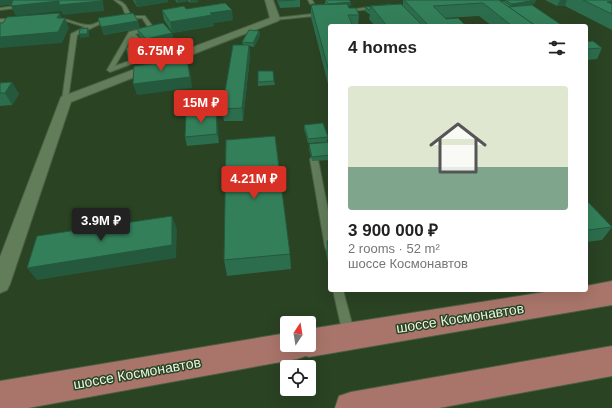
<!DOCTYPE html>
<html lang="en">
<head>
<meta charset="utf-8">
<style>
	body { margin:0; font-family:Helvetica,sans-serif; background:#f6f6f6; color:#222; height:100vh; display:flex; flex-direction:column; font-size:15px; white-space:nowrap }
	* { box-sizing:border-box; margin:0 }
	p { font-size:13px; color:#767676 }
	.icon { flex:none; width:22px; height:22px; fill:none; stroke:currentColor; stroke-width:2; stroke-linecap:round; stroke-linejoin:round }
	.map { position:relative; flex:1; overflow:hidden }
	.sheet { position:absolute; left:328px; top:24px; width:260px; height:268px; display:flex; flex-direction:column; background:#fff; border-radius:4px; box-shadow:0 4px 16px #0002 }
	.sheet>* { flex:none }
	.needle { width:26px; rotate:12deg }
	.fabs { position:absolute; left:280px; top:316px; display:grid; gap:8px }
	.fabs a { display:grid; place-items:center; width:36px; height:36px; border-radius:4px; background:#fff; box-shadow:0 4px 16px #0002; font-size:20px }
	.price { position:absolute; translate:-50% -34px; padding:0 9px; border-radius:4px; background:#d93025; color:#fff; font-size:13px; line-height:26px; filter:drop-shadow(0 1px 2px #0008) }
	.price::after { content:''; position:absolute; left:50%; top:24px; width:12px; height:9px; margin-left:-6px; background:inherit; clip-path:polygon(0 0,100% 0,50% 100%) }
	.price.current { background:#222; color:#fff }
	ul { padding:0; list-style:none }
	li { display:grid; align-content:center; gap:8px; height:212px; padding:0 20px }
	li+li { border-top:1px solid #e0e0e0 }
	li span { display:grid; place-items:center; height:124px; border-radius:4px; color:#555 }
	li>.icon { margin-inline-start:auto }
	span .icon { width:72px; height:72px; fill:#fffc; stroke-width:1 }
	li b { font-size:17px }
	h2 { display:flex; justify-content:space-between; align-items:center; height:48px; padding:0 20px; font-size:17px }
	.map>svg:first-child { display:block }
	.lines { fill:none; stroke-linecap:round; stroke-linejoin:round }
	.service-casing { stroke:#495f43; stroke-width:2 }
	.minor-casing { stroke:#495f43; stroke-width:2 }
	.primary-casing { stroke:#495f43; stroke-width:2 }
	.service { fill:#627d5a; fill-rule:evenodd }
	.minor { fill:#627d5a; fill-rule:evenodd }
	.primary { fill:#a9756a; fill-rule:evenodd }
	.wall { fill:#2c6d4d }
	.shaded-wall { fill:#24593e }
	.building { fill:#337f59; stroke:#24593e }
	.labels { text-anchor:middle; stroke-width:3; stroke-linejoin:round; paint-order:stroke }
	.near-street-label { font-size:14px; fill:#e8f7e4; stroke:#2a4323 }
</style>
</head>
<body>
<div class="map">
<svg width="612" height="408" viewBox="0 0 612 408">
	<rect width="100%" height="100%" fill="#2a4323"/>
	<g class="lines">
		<defs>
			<g id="service">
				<path d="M114,0C124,0 127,7 131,16H145L154,28L135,34L144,44L133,49L134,63L110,72L107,70L129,32L148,27L142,18L123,19V17L126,16L122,6ZM132,37L137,43L127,48L129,61L115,66Z"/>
				<path d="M308,0H312L314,3L310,4Z"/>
				<path d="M22,5H24V7L0,10V8Z"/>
				<path d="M377,6H379V8L344,12L342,11Z"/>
				<path d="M322,13H324V15L275,20L273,19L275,18Z"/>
				<path d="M55,18C68,18 78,25 89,25C97,25 104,16 113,21L102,23L77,35L68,100L65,102L62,100L71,34L85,27L63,20H53V19Z"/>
				<path d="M0,19H16L18,20L16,21L0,23Z"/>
				<path d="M314,156L318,159L330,221V251L326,250L325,247L310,159Z"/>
				<path d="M333,290H343L355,335L353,339L349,341L345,339L343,335Z"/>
			</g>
			<path id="minor" d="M265,0H273L280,19L278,21L71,102L10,284L7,290L0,293V257L61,97L270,18Z"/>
			<g id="primary">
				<path d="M612,281V305L309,357L306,356L297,359L28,408H0V381L287,333V345H309V329L558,290H586V286Z"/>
				<path d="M612,346V376L439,408H335L339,396L351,392Z"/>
			</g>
		</defs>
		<use href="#service" class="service-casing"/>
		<use href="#minor" class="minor-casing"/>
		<use href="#primary" class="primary-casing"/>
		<use href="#service" class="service"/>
		<use href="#minor" class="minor"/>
		<use href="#primary" class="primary"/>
	</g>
	<g class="wall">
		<path d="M133,0H168V2L137,7Z"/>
		<path d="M175,0H197L198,2L190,3L188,1L177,3Z"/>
		<path d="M277,0H300V7L280,8Z"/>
		<path d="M325,0H352H349L351,2V6H348L349,8L359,15L358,26H330V92L311,17V5L325,4Z"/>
		<path d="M403,0H499L504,2L505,0H536L534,4L522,6L563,26H492L479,16L445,18L446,19L466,26H375L369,19L370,14H369L365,11V7L391,5L403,6Z"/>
		<path d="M545,0H612V30L565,6H557Z"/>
		<path d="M186,9L233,20L213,23L214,26L172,33L174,41L163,43L166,45L168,53L146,60L134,50L131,42L143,41L139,36L137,29L104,35L98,18L140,28L172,32L164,20L162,10Z"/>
		<path d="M259,31L260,35L254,47L249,46L250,56L243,121H224L222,109L243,45L242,42Z"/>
		<path d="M586,42L602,48L597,59L586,60Z"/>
		<path d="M258,71L274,81L275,85L258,86Z"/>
		<path d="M0,83L19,94L12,105L0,106Z"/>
		<path d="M217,120L219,143L187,146L185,137Z"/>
		<path d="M304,125L328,137L327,142L308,143L304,129Z"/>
		<path d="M330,142V160L312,161L309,149V144Z"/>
		<path d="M586,200L612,227L602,240L586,242Z"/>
		<path d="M330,240V267H329L326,253L327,241Z"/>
		<path d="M290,254L291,269L227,276L224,260Z"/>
	</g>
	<g class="shaded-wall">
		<path d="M0,0H42V2L0,6Z"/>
		<path d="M103,0L104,11L63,15L61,11L16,16L11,6L59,1Z"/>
		<path d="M135,0H168V2L137,7Z"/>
		<path d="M177,0H188V1L177,3Z"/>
		<path d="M190,0H197L198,2L190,3Z"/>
		<path d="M536,0L534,4L510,7L512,4Z"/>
		<path d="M560,0H567L565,6H557Z"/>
		<path d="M612,1V12L607,2Z"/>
		<path d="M351,2V6L328,8L329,4Z"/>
		<path d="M232,10L233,20L213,23L214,26L172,33L174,41L148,47L146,39L172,33L170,22L210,13Z"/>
		<path d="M60,13L63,21L65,18L69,28L62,43L0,48V37L57,18Z"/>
		<path d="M138,21L140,28L104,35L101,27Z"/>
		<path d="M88,28L89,32V37L80,38L79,34Z"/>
		<path d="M259,31L260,35L254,47L253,43Z"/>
		<path d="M166,45L168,53L146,60L144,52Z"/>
		<path d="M249,45L250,56L243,121L242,108Z"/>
		<path d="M187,60L190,71L192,88L137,95L133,84Z"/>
		<path d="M12,82L19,94L12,105L5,93Z"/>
		<path d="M216,111L217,120L219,143L217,134Z"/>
		<path d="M172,216L177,229L176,258L37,280L27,268Z"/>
	</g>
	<g class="building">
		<path d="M13,0H101V1L59,5V1L11,6Z"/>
		<path d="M279,0H295L279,1Z"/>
		<path d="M325,0H349L351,2L329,4Z"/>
		<path d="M404,0H499L536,26H512L483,3L433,6L446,19L458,18L466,26H429Z"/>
		<path d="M505,0H536L512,4Z"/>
		<path d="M583,0H612V1L607,2L612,4V14Z"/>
		<path d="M500,1H503L511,6L509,7Z"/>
		<path d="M225,3L232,10L210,13L212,15L170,22L162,10L184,6L186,9Z"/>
		<path d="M347,4L349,8H356L359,15H348L353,26H330V75L311,5Z"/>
		<path d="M390,4L391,5L371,6L370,10H369L365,7Z"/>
		<path d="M401,4L423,26H387L371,6Z"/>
		<path d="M532,5L563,26H536L509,7Z"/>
		<path d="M60,13L57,18H65L58,32L0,37V23H3L7,17Z"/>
		<path d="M133,13L138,21L101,27L98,18Z"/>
		<path d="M163,23L172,33L146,39L137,29Z"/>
		<path d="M88,28L87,34H79L80,29Z"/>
		<path d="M249,30L259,31L253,43L242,42Z"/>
		<path d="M141,40L150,46L162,43L166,45L144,52L131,42Z"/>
		<path d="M593,41L602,48L586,49V42Z"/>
		<path d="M233,45H249L242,108L222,109Z"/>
		<path d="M187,60L190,77L133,84L134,66Z"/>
		<path d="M258,71H273L274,81L258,82Z"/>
		<path d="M12,82L5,93H0V83Z"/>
		<path d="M216,111L217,134L185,137L186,114Z"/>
		<path d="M323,123L328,137L308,139L304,125Z"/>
		<path d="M275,136L290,254L224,260L226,140Z"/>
		<path d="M330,142V155L312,157L309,144Z"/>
		<path d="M586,200L612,227L588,230L586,228Z"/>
		<path d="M172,216V245L27,268L37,236Z"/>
		<path d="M330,240V254L327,241Z"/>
	</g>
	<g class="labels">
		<g class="near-street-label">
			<text transform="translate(460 318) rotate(-9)" y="5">шоссе Космонавтов</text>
			<text transform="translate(137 373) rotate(-10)" y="5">шоссе Космонавтов</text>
		</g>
	</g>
</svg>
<div class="fabs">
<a><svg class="needle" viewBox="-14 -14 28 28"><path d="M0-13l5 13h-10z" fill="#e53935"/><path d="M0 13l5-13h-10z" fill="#767676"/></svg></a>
<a><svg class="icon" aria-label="locate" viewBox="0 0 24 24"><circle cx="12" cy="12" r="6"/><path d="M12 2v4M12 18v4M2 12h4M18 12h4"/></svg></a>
</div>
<b class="price" style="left:161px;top:72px">6.75M ₽</b>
<b class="price" style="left:201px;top:124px">15M ₽</b>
<b class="price" style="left:254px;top:200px">4.21M ₽</b>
<b class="price current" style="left:101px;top:242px">3.9M ₽</b>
<section class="sheet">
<h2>4 homes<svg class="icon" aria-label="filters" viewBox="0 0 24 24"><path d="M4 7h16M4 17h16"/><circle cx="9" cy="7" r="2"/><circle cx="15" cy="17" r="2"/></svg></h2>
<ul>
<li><span style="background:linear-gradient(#dfe7d0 65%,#7fa58c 0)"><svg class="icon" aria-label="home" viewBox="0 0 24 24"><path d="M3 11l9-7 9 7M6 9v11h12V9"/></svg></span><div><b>3 900 000 ₽</b><p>2 rooms · 52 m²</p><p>шоссе Космонавтов</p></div></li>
</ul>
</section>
</div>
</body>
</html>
